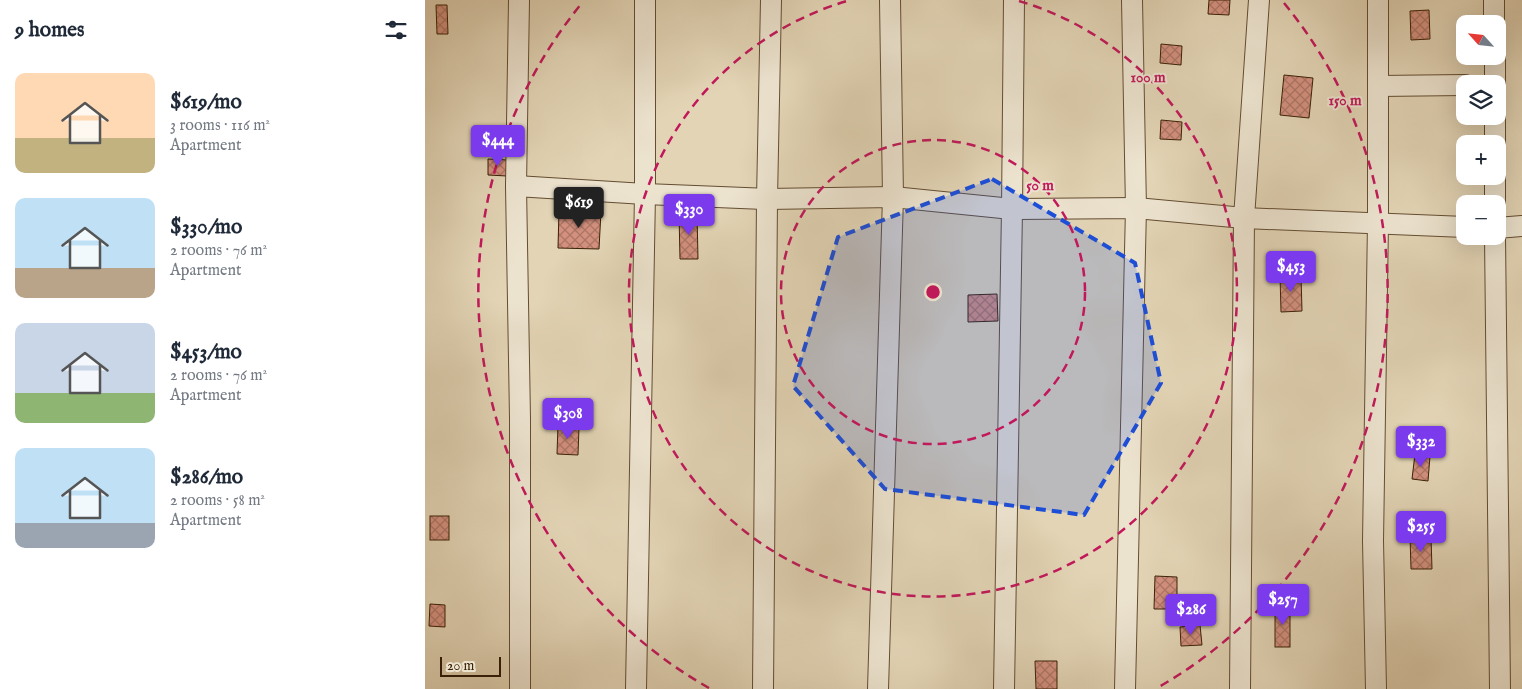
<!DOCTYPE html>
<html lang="en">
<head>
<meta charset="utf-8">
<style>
	body { margin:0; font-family:"IM FELL English",serif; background:#f6f6f7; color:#1f2937; height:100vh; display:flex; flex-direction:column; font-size:19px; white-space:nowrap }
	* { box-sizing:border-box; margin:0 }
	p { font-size:16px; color:#747a83 }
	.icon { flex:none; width:28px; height:28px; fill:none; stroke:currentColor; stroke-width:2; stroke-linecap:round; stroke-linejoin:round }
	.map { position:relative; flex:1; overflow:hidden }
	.details { display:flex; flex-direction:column; background:#fff; width:425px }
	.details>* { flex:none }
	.needle { width:32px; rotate:297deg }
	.fabs { position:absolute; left:1031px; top:15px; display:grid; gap:10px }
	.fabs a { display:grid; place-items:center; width:50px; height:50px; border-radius:10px; background:#fff; box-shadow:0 5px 20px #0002; font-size:25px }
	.scale { position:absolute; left:15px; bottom:12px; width:61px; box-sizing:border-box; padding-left:5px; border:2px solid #3a2006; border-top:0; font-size:14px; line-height:18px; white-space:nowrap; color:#3a2006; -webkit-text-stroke:4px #ece3cf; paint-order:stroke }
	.price { position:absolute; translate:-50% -42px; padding:0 11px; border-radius:5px; background:#7c3aed; color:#fff; font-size:16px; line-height:32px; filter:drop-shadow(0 1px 2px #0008) }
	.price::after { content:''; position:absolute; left:50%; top:30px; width:15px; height:11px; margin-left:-8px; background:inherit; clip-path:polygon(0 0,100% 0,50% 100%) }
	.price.selected { background:#222; color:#fff }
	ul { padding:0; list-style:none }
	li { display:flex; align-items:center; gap:15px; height:125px; padding:0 15px }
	li span { display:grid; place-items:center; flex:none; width:140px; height:100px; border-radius:10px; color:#555 }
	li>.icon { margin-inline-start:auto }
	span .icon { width:60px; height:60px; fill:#fffc; stroke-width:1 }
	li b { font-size:21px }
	h2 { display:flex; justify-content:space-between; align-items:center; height:60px; padding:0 15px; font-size:21px }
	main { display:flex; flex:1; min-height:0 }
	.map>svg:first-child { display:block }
	.building { fill:url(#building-cross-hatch); stroke:#3a2006 }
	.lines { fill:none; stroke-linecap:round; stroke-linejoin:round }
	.street-casing { stroke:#644d32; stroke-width:22 }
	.street { stroke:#ece3cf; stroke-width:20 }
	.marked { fill:#1d4ed8; fill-opacity:0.2; stroke:#1d4ed8; stroke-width:4; stroke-dasharray:10 6; stroke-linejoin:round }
	.ring { fill:none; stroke:#c2185b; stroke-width:2.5; stroke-dasharray:9 6 }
	.centre { fill:#c2185b; stroke:#ece3cf; stroke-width:2.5 }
	.ring-label { font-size:15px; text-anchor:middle; font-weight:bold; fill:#c2185b; stroke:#ece3cf; stroke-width:4; stroke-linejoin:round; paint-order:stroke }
</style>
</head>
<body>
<main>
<section class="details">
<h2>9 homes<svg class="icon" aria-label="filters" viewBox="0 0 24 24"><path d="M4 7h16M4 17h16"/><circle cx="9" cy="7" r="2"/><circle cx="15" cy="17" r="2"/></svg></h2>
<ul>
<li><span style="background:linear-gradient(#ffd9b3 65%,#c2b280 0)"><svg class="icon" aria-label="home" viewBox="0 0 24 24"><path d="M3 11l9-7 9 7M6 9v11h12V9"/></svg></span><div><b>$619/mo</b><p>3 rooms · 116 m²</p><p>Apartment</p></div></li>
<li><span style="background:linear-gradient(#bfe0f5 70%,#b9a48a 0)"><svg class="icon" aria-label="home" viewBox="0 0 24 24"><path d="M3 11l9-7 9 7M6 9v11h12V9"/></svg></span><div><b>$330/mo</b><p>2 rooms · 76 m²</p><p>Apartment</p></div></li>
<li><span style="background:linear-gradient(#c9d6e8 70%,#8fb573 0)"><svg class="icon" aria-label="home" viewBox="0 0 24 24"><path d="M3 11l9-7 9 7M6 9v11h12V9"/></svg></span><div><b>$453/mo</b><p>2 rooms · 76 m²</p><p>Apartment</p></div></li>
<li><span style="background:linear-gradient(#bfe0f5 75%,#9aa5b1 0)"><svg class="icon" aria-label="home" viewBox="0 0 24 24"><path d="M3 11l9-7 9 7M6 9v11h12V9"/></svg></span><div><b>$286/mo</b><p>2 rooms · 58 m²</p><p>Apartment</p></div></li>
</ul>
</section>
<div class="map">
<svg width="1097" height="689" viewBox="0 0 1097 689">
	<defs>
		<pattern id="building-cross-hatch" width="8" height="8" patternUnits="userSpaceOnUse" patternTransform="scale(1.25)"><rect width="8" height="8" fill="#d3907e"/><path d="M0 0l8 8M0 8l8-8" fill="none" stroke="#ac7565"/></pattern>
	</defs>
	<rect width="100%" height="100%" fill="#e2d4b5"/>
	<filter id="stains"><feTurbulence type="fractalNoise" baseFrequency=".004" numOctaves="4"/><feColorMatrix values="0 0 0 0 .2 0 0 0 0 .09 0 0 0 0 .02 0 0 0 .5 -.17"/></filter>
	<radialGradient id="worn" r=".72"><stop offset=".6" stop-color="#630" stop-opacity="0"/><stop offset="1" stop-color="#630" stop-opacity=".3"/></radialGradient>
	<g class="building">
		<path d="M784,0H805L804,15L783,14Z"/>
		<path d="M11,5H22L23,34H12Z"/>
		<path d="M1004,10L1005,39L986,40L985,11Z"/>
		<path d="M736,44L757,46L756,65L735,63Z"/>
		<path d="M859,75L888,78L884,118L855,115Z"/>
		<path d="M736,120L757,122L756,140L735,139Z"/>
		<path d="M63,159L83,160L82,176L63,175Z"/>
		<path d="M134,210L176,211L174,249L133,248Z"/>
		<path d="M254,213H272L273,259H255Z"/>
		<path d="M855,275H876L877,311L856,312Z"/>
		<path d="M572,294L573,321L543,322V295Z"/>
		<path d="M133,425L154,427L153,455L132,454Z"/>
		<path d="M990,454L1005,456L1003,481L987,479Z"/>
		<rect x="5" y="516" width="19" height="24"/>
		<path d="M985,537H1006L1007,569H986Z"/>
		<path d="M730,576L752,577V609H729Z"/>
		<path d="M5,604L20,605V627L4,626Z"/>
		<rect x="850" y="606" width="15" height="41"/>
		<path d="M775,625L777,645L756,646L755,627Z"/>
		<path d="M610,661H632V689H611Z"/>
	</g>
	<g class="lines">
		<defs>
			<g id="street">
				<path d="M94,0L91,186L95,418V689"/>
				<path d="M1069,0V24"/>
				<path d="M1070,56V84"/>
				<path d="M953,86L1040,85"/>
				<path d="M1070,116V144"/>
				<path d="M1070,176V204"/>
				<path d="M91,186L220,194L342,199L468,197L587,209L711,208L819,218L1040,227"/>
				<path d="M1072,228L1097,226"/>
				<path d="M1070,236L1075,689"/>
				<path d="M211,689L220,194V0"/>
				<path d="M338,689L342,199L346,0"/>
				<path d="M453,689L468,197L465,0"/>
				<path d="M579,689L587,209L589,0"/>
				<path d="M700,689L711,208L707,0"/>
				<path d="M815,689L819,218L834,0"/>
				<path d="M951,689L948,541L953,223V0"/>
			</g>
		</defs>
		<use href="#street" class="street-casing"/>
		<use href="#street" class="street"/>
	</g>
	<path class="marked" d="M567,179L710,263L736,383L659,515L460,489L368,386L413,237Z"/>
	<g class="ring">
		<circle cx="508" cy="292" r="152"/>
		<path d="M594 1A304 304 0 1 1 422 1"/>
		<path d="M284 688A455 455 0 0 1 157 3M859 3A455 455 0 0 1 732 688"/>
	</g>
	<circle cx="508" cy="292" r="8" class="centre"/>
	<g class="ring-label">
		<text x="723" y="82">100 m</text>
		<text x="920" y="105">150 m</text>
		<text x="615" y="190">50 m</text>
	</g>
	<rect width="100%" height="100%" filter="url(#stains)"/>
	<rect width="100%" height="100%" fill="url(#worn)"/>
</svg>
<div class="fabs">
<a><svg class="needle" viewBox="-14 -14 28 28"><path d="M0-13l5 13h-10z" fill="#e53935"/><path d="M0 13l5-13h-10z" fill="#747a83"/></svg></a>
<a><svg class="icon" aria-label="layers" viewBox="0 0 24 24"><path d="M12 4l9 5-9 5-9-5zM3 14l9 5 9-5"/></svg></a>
<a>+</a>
<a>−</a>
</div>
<div class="scale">20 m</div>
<b class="price" style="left:73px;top:167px">$444</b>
<b class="price selected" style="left:154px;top:229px">$619</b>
<b class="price" style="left:264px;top:236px">$330</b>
<b class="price" style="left:866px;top:293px">$453</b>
<b class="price" style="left:143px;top:440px">$308</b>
<b class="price" style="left:996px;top:468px">$332</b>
<b class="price" style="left:996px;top:553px">$255</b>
<b class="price" style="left:858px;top:626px">$257</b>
<b class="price" style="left:766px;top:636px">$286</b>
</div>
</main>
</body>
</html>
